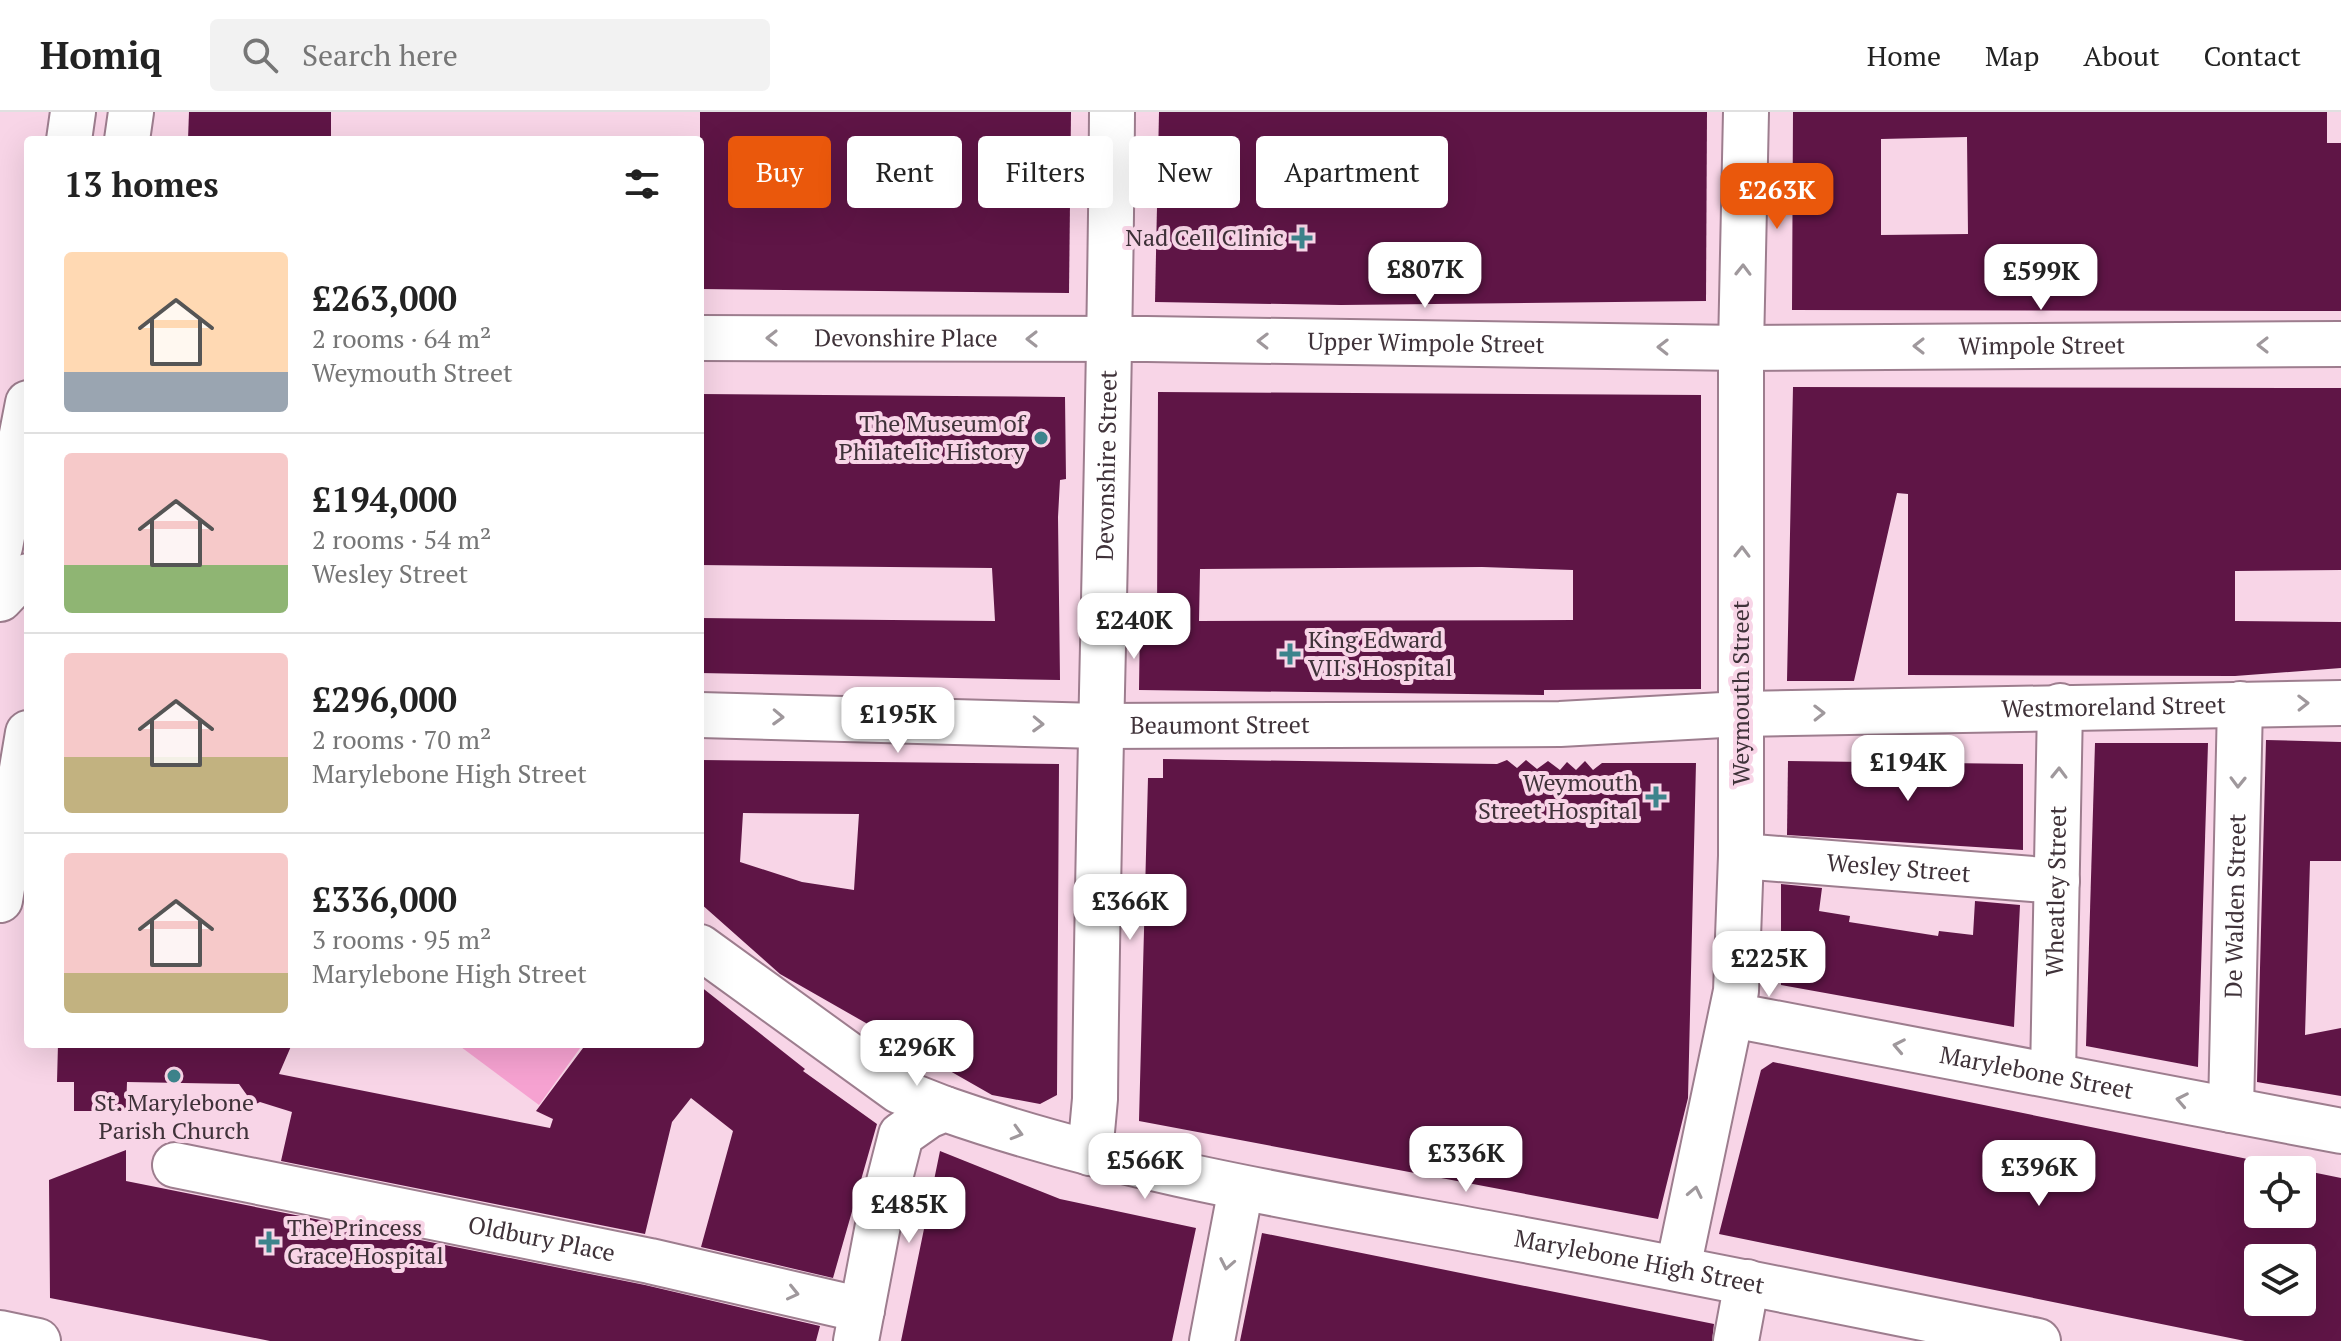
<!DOCTYPE html>
<html lang="en">
<head>
<meta charset="utf-8">
<style>
	body { margin:0; font-family:"PT Serif",serif; background:#f2f2f2; color:#222; height:100vh; display:flex; flex-direction:column; font-size:30px; white-space:nowrap }
	* { box-sizing:border-box; margin:0 }
	p { font-size:26px; color:#767676 }
	.icon { flex:none; width:44px; height:44px; fill:none; stroke:currentColor; stroke-width:2; stroke-linecap:round; stroke-linejoin:round }
	.map { position:relative; flex:1; overflow:hidden }
	.side { position:absolute; left:24px; top:24px; width:680px; height:912px; display:flex; flex-direction:column; background:#fff; border-radius:8px; box-shadow:0 8px 32px #0002 }
	.side>* { flex:none }
	.top-card { position:absolute; left:728px; top:24px; width:760px; height:72px; display:flex; gap:16px }
	.buttons { position:absolute; left:2244px; top:1044px; display:grid; gap:16px }
	.buttons a { display:grid; place-items:center; width:72px; height:72px; border-radius:8px; background:#fff; box-shadow:0 8px 32px #0002; font-size:40px }
	.price { position:absolute; translate:-50% -68px; padding:0 18px; border-radius:16px; background:#fff; color:#222; font-size:26px; line-height:52px; filter:drop-shadow(0 2px 4px #0008) }
	.price::after { content:''; position:absolute; left:50%; top:48px; width:24px; height:18px; margin-left:-12px; background:inherit; clip-path:polygon(0 0,100% 0,50% 100%) }
	.price.on { background:#ea580c; color:#fff }
	ul { padding:0; list-style:none }
	li { display:flex; align-items:center; gap:24px; height:200px; padding:0 40px }
	li+li { border-top:2px solid #e0e0e0 }
	li span { display:grid; place-items:center; flex:none; width:224px; height:160px; border-radius:8px; color:#555 }
	li>.icon { margin-inline-start:auto }
	span .icon { width:96px; height:96px; fill:#fffc; stroke-width:1 }
	li b { font-size:34px }
	h2 { display:flex; justify-content:space-between; align-items:center; height:96px; padding:0 40px; font-size:34px }
	.tag { padding:0 28px; border-radius:8px; background:#fff; box-shadow:0 8px 32px #0002; font-size:28px; line-height:72px }
	.tag.on { background:#ea580c; color:#fff }
	header { display:flex; align-items:center; gap:48px; box-sizing:border-box; height:112px; padding:0 40px; background:#fff; border-bottom:2px solid #e0e0e0 }
	header strong { font-size:38px }
	nav { display:flex; gap:44px; margin-inline-start:auto; font-size:28px }
	.search { width:560px; height:72px; background:#f2f2f2; display:flex; align-items:center; gap:20px; box-sizing:border-box; padding:0 28px; border-radius:8px; color:#767676; font-size:30px }
	.map>svg:first-child { display:block }
	.green { fill:#f6a2d1 }
	.building { fill:#5f1546; fill-rule:evenodd }
	.lines { fill:none; stroke-linecap:round; stroke-linejoin:round }
	.minor-casing { stroke:#9d7d8e; stroke-width:48 }
	.major-casing { stroke:#9d7d8e; stroke-width:48 }
	.highway-casing { stroke:#9d7d8e; stroke-width:48 }
	.minor { stroke:#fff; stroke-width:44 }
	.major { stroke:#fff; stroke-width:44 }
	.highway { stroke:#fff; stroke-width:44 }
	.oneway { stroke:#9f989c }
	.poi-dot { fill:#3d848c; stroke:#f8d5e7; stroke-width:3 }
	.labels { text-anchor:middle; stroke-width:8; stroke-linejoin:round; paint-order:stroke }
	.poi-label { font-size:24px; fill:#3f3239; stroke:#f8d5e7; text-anchor:end }
	.street-label { font-size:24px; fill:#3f3239; stroke:#f8d5e7 }
</style>
</head>
<body>
<header>
<strong>Homiq</strong>
<div class="search"><svg class="icon" aria-label="search" viewBox="0 0 24 24"><circle cx="10" cy="10" r="6"/><path d="M15 15l6 6"/></svg>Search here</div>
<nav><a>Home</a><a>Map</a><a>About</a><a>Contact</a></nav>
</header>
<div class="map">
<svg width="2341" height="1229" viewBox="0 0 2341 1229">
	<rect width="100%" height="100%" fill="#f8d5e7"/>
	<path class="green" d="M457,932H583L539,993Z"/>
	<g class="building">
		<path d="M189,0H331V28H188Z"/>
		<path d="M700,0H1071L1069,181L700,177Z"/>
		<path d="M1159,0H1707L1706,189L1341,193L1155,190Z"/>
		<path d="M1793,0H2327V31H2341V199L1792,198ZM1967,25L1968,122L1881,123V27Z"/>
		<path d="M1793,275L2341,276V458L2235,459V509L2341,510V556L2235,564L1908,563V382L1897,381L1854,569H1787Z"/>
		<path d="M1158,280L1701,283V577L1544,578V583L1139,578L1140,508L1157,509ZM1482,455L1573,458V508L1199,509L1200,457Z"/>
		<path d="M700,282L1065,285L1066,367L1060,368L1058,405L1060,568L700,561V506L995,509L992,456L700,453Z"/>
		<path d="M2266,628L2341,630V749H2310L2305,923L2341,916V984L2257,970Z"/>
		<path d="M2095,631H2208L2198,955L2086,934Z"/>
		<path d="M1163,647L1497,652L1507,648L1517,656L1526,648L1537,657L1548,649L1560,658L1567,650L1576,658L1585,649L1593,658L1602,651H1696L1688,986L1658,1107L1139,1009L1148,666H1163Z"/>
		<path d="M700,648L1059,652L1057,983L1040,992L992,983L780,862L700,791ZM743,701L859,702L854,778L802,770L740,750Z"/>
		<path d="M1788,649L2023,652V738L1787,723Z"/>
		<path d="M1781,772L1822,776L1819,799L1850,804L1849,810L1938,824L1939,819L1973,823L1975,789L2020,793L2014,915L1781,873Z"/>
		<path d="M700,874L805,957L803,959L877,1012L833,1166L701,1135L733,1019L691,986L672,1010L645,1122L281,1049L292,1000L260,990L254,993L239,972L127,970L126,999H74V970H57L58,932H292L279,962L550,1016L553,1007L536,999L586,932H700Z"/>
		<path d="M1773,950L2341,1066V1229H2245L1719,1122L1761,958ZM2258,1058H2302V1102H2258ZM2258,1146H2302V1190H2258Z"/>
		<path d="M126,1038V1069L645,1173L820,1214L816,1229H270L50,1186L49,1068Z"/>
		<path d="M940,1039L1060,1087L1196,1116L1172,1229H901Z"/>
		<path d="M1262,1121L1714,1212L1712,1229H1240Z"/>
	</g>
	<g class="lines">
		<defs>
			<g id="minor">
				<path id="s1" d="M700,226L1147,227L1741,236L2341,232"/>
				<path d="M0,487L18,468L28,464"/>
				<path id="s2" d="M700,603L1098,614L1560,612L1741,602L2341,591"/>
				<path id="s3" d="M1741,744L2057,769"/>
				<path d="M700,835L899,979L945,997"/>
				<path id="s4" d="M1732,903L2341,1019"/>
				<path id="s5" d="M2053,963L2060,594"/>
				<path id="s6" d="M2231,998L2240,592"/>
				<path id="s7" d="M1090,1041L1095,987C1098,658 1110,329 1112,0"/>
				<path id="s8" d="M175,1053L650,1149L862,1198"/>
				<path d="M1678,1156L1736,879L1741,744V236L1746,0"/>
				<path d="M0,1221L38,1229"/>
				<path d="M1736,1229L1747,1170"/>
			</g>
			<g id="major">
				<path id="s9" d="M856,1229L878,1113L901,1023L928,1004L945,997C1122,1059 1308,1088 1492,1122C1675,1155 1856,1193 2038,1229"/>
				<path d="M1212,1229L1241,1076"/>
			</g>
			<g id="highway">
				<path d="M69,28L73,0"/>
				<path d="M127,28L131,0"/>
				<path d="M0,435L28,291"/>
				<path d="M0,788L28,621"/>
			</g>
		</defs>
		<use href="#minor" class="minor-casing"/>
		<use href="#major" class="major-casing"/>
		<use href="#highway" class="highway-casing"/>
		<use href="#minor" class="minor"/>
		<use href="#major" class="major"/>
		<use href="#highway" class="highway"/>
	</g>
	<defs><path id="oneway-chevron" d="M-2-3.5L2.5 0L-2 3.5" fill="none" stroke-width="1.6" stroke-linecap="round" stroke-linejoin="round" transform="scale(2)"/></defs>
	<g class="oneway">
		<use href="#oneway-chevron" transform="translate(1743 158) rotate(-89)"/>
		<use href="#oneway-chevron" transform="translate(772 226) rotate(-180)"/>
		<use href="#oneway-chevron" transform="translate(1032 227) rotate(-180)"/>
		<use href="#oneway-chevron" transform="translate(1263 229) rotate(-179)"/>
		<use href="#oneway-chevron" transform="translate(2263 233) rotate(180)"/>
		<use href="#oneway-chevron" transform="translate(1919 234) rotate(180)"/>
		<use href="#oneway-chevron" transform="translate(1663 235) rotate(-179)"/>
		<use href="#oneway-chevron" transform="translate(1742 440) rotate(-89)"/>
		<use href="#oneway-chevron" transform="translate(2303 591) rotate(-1)"/>
		<use href="#oneway-chevron" transform="translate(1819 601) rotate(-1)"/>
		<use href="#oneway-chevron" transform="translate(778 605) rotate(2)"/>
		<use href="#oneway-chevron" transform="translate(1038 612) rotate(2)"/>
		<use href="#oneway-chevron" transform="translate(2059 661) rotate(-89)"/>
		<use href="#oneway-chevron" transform="translate(2238 670) rotate(91)"/>
		<use href="#oneway-chevron" transform="translate(1899 934) rotate(-169)"/>
		<use href="#oneway-chevron" transform="translate(2182 988) rotate(-169)"/>
		<use href="#oneway-chevron" transform="translate(1017 1021) rotate(16)"/>
		<use href="#oneway-chevron" transform="translate(1695 1080) rotate(-78)"/>
		<use href="#oneway-chevron" transform="translate(1227 1152) rotate(101)"/>
		<use href="#oneway-chevron" transform="translate(793 1181) rotate(13)"/>
	</g>
	<g class="poi-dot">
		<path d="M1298 114h8v8h8v8h-8v8h-8v-8h-8v-8h8z"/>
		<circle cx="1041" cy="326" r="8"/>
		<path d="M1286 530h8v8h8v8h-8v8h-8v-8h-8v-8h8z"/>
		<path d="M1652 673h8v8h8v8h-8v8h-8v-8h-8v-8h8z"/>
		<circle cx="174" cy="964" r="8"/>
		<path d="M265 1118h8v8h8v8h-8v8h-8v-8h-8v-8h8z"/>
	</g>
	<g class="labels">
		<g class="poi-label">
			<text x="1284" y="134">Nad Cell Clinic</text>
			<text x="1025" y="320">The Museum of<tspan x="1025" dy="28">Philatelic History</tspan></text>
			<text x="1308" y="536" text-anchor="start">King Edward<tspan x="1308" dy="28">VII's Hospital</tspan></text>
			<text x="1638" y="679">Weymouth<tspan x="1638" dy="28">Street Hospital</tspan></text>
			<text x="174" y="999" text-anchor="middle">St. Marylebone<tspan x="174" dy="28">Parish Church</tspan></text>
			<text x="287" y="1124" text-anchor="start">The Princess<tspan x="287" dy="28">Grace Hospital</tspan></text>
		</g>
		<g class="street-label">
			<text dy="8" stroke="none"><textPath href="#s1" startOffset="206">Devonshire Place</textPath></text>
			<text dy="8" stroke="none"><textPath href="#s1" startOffset="726">Upper Wimpole Street</textPath></text>
			<text dy="8" stroke="none"><textPath href="#s1" startOffset="1342">Wimpole Street</textPath></text>
			<text dy="8" stroke="none"><textPath href="#s7" startOffset="688">Devonshire Street</textPath></text>
			<text transform="translate(1741 581) rotate(-90)" y="8">Weymouth Street</text>
			<text dy="8" stroke="none"><textPath href="#s2" startOffset="1414">Westmoreland Street</textPath></text>
			<text dy="8" stroke="none"><textPath href="#s2" startOffset="520">Beaumont Street</textPath></text>
			<text dy="8" stroke="none"><textPath href="#s3" startOffset="158">Wesley Street</textPath></text>
			<text dy="8" stroke="none"><textPath href="#s5" startOffset="184">Wheatley Street</textPath></text>
			<text dy="8" stroke="none"><textPath href="#s6" startOffset="204">De Walden Street</textPath></text>
			<text dy="8" stroke="none"><textPath href="#s4" startOffset="310">Marylebone Street</textPath></text>
			<text dy="8" stroke="none"><textPath href="#s8" startOffset="374">Oldbury Place</textPath></text>
			<text dy="8" stroke="none"><textPath href="#s9" startOffset="974">Marylebone High Street</textPath></text>
		</g>
	</g>
</svg>
<div class="buttons">
<a><svg class="icon" aria-label="locate" viewBox="0 0 24 24"><circle cx="12" cy="12" r="6"/><path d="M12 2v4M12 18v4M2 12h4M18 12h4"/></svg></a>
<a><svg class="icon" aria-label="layers" viewBox="0 0 24 24"><path d="M12 4l9 5-9 5-9-5zM3 14l9 5 9-5"/></svg></a>
</div>
<b class="price on" style="left:1777px;top:119px">£263K</b>
<b class="price" style="left:1425px;top:198px">£807K</b>
<b class="price" style="left:2041px;top:200px">£599K</b>
<b class="price" style="left:1134px;top:549px">£240K</b>
<b class="price" style="left:898px;top:643px">£195K</b>
<b class="price" style="left:1908px;top:691px">£194K</b>
<b class="price" style="left:1130px;top:830px">£366K</b>
<b class="price" style="left:1769px;top:887px">£225K</b>
<b class="price" style="left:917px;top:976px">£296K</b>
<b class="price" style="left:1466px;top:1082px">£336K</b>
<b class="price" style="left:1145px;top:1089px">£566K</b>
<b class="price" style="left:2039px;top:1096px">£396K</b>
<b class="price" style="left:909px;top:1133px">£485K</b>
<div class="top-card">
<a class="tag on">Buy</a>
<a class="tag">Rent</a>
<a class="tag">Filters</a>
<a class="tag">New</a>
<a class="tag">Apartment</a>
</div>
<section class="side">
<h2>13 homes<svg class="icon" aria-label="filters" viewBox="0 0 24 24"><path d="M4 7h16M4 17h16"/><circle cx="9" cy="7" r="2"/><circle cx="15" cy="17" r="2"/></svg></h2>
<ul>
<li><span style="background:linear-gradient(#ffd9b3 75%,#9aa5b1 0)"><svg class="icon" aria-label="home" viewBox="0 0 24 24"><path d="M3 11l9-7 9 7M6 9v11h12V9"/></svg></span><div><b>£263,000</b><p>2 rooms · 64 m²</p><p>Weymouth Street</p></div></li>
<li><span style="background:linear-gradient(#f6c9c9 70%,#8fb573 0)"><svg class="icon" aria-label="home" viewBox="0 0 24 24"><path d="M3 11l9-7 9 7M6 9v11h12V9"/></svg></span><div><b>£194,000</b><p>2 rooms · 54 m²</p><p>Wesley Street</p></div></li>
<li><span style="background:linear-gradient(#f6c9c9 65%,#c2b280 0)"><svg class="icon" aria-label="home" viewBox="0 0 24 24"><path d="M3 11l9-7 9 7M6 9v11h12V9"/></svg></span><div><b>£296,000</b><p>2 rooms · 70 m²</p><p>Marylebone High Street</p></div></li>
<li><span style="background:linear-gradient(#f6c9c9 75%,#c2b280 0)"><svg class="icon" aria-label="home" viewBox="0 0 24 24"><path d="M3 11l9-7 9 7M6 9v11h12V9"/></svg></span><div><b>£336,000</b><p>3 rooms · 95 m²</p><p>Marylebone High Street</p></div></li>
</ul>
</section>
</div>
</body>
</html>
